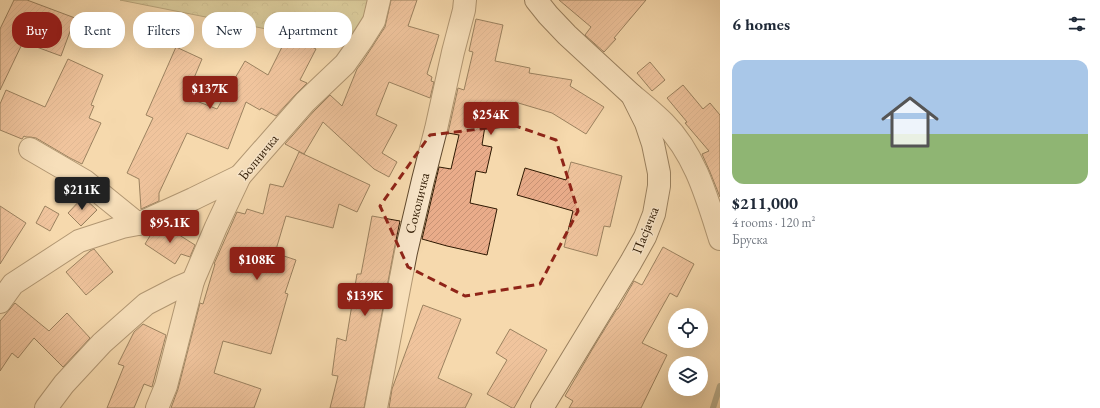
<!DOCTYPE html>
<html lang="en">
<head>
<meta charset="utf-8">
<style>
	body { margin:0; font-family:"EB Garamond",serif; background:#f2f2f3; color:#1f2937; height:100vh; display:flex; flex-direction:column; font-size:15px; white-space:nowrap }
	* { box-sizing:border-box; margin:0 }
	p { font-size:13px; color:#747a83 }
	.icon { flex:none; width:22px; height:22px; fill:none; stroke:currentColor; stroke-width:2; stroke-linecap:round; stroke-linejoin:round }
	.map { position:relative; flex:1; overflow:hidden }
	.drawer { display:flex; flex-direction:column; background:#fff; width:380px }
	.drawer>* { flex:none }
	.banner { position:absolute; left:12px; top:12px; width:380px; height:36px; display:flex; gap:8px }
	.buttons { position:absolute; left:668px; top:308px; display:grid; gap:8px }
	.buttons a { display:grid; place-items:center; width:40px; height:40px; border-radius:50%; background:#fff; box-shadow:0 4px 16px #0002; font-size:20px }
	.price { position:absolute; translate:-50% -34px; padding:0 9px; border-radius:4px; background:#8f2418; color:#fff; font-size:13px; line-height:26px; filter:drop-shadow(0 1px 2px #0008) }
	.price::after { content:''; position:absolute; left:50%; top:24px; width:12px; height:9px; margin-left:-6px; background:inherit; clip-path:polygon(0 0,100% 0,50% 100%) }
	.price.active { background:#222; color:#fff }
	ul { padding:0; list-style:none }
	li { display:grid; align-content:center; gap:8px; height:212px; padding:0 12px }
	li span { display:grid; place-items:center; height:124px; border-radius:12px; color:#555 }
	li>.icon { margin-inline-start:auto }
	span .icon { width:72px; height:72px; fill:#fffc; stroke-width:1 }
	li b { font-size:17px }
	h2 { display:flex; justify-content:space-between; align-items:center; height:48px; padding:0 12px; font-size:17px }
	.tag { padding:0 14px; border-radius:16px; background:#fff; box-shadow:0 4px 16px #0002; font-size:14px; line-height:36px }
	.tag.active { background:#8f2418; color:#fff }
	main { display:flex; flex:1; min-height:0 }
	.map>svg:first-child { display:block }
	.forest { fill:url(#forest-crowns); stroke:#756c46 }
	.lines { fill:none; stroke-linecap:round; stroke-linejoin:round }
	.stream { stroke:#717a64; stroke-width:6 }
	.building { fill:url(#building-hatch); stroke:#2e1902 }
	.street-casing { stroke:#60492d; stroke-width:24 }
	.secondary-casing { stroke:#2e1902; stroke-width:24 }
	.street { stroke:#f9e6ca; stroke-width:22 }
	.secondary { stroke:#f9e6ca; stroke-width:22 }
	.marked { fill:none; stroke:#8f2418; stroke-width:3; stroke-dasharray:8 5; stroke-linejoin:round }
	.labels { text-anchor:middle; stroke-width:3; stroke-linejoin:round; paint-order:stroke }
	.street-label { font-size:14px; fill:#2e1902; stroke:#f9e6ca }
</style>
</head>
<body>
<main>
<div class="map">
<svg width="720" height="408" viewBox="0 0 720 408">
	<defs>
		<pattern id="forest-crowns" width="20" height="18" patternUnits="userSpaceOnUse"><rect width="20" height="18" fill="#bcbf8a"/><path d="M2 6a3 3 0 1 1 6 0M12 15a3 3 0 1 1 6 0" fill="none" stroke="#a2a475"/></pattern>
		<pattern id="building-hatch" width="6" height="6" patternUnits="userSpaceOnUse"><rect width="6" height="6" fill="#e9ac8a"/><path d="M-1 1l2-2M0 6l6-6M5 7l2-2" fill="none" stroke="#c89375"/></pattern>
	</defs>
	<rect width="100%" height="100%" fill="#f6d9ad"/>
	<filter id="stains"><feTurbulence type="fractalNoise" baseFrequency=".005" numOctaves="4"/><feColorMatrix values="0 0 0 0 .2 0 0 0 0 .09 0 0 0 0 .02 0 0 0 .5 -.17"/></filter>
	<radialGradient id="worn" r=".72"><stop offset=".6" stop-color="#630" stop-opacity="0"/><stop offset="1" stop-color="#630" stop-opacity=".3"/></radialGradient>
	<path class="forest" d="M120,0H379L362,40L332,42Z"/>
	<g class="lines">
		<path class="stream" d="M713,408L720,386"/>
	</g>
	<g class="building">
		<path d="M14,0H27L75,18L61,56L23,42L0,90V29Z"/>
		<path d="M391,0H417L408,26L439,35L427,74L432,77L431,81L434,82L430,98L389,82L376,115L397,125L382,153L397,162L389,177L374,169L323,122L304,154L285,144L314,111L330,95L342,106L357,69L363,61L385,27Z"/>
		<path d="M559,0H646L614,38L616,39L604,52L585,35L591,27Z"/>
		<path d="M476,19L503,25L495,61L530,68L529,73L572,80L570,86L604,107L586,134L552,113L515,102L513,112L488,107L482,145L492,147L486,173L476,171L470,203L497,209L487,255L447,246L422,239L439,167L451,169L459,135L448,133L458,88L464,90L473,52L469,51Z"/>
		<path d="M288,35L316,49L300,80L307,83L296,94L276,116L261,108L260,110L246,102L228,149L187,133L159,193V201L141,209L139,179L127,173L153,118L146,115L176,47L202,59L186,97L217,109L245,61L268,75Z"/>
		<path d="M68,59L103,75L91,105L94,106L89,118L101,123L82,164L70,158L36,138L30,137H26L24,136L22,139L0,130V104L6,90L45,107Z"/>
		<path d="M650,62L665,80L652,91L637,73Z"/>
		<path d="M683,85L703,109L710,103L720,115V197L710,172L702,154L709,151L685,123L687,122L667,98Z"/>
		<path d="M299,152L370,185L357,212L339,204L333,228L286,216L275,253L296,260L285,293L288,294L271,354L223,341L214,373L261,389L254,408H171L178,389L200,303L203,304L215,264H214L237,212L245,214L247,209L263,214L270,184L283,187Z"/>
		<path d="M571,162L622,176L610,227L604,226L597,256L564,247L573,211L517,195L525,168L566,180Z"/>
		<path d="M83,197L97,210L81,226L68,213Z"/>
		<path d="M0,206L26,223L0,264Z"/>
		<path d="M45,206L59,214L50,231L36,223Z"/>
		<path d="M372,216L400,221L394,250L364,408H330L338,376L332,375L337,338L346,341L357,274H361Z"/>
		<path d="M165,226L195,245L190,257L181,254L175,264L145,244L153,231Z"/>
		<path d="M663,247L694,264L677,297L670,293L642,343L667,355L641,408H569L573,401L565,396L593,348L617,309H618L634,281L642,285Z"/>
		<path d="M94,249L113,272L86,295L66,272L90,251Z"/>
		<path d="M15,303L49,331L67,313L90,338L63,367L34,338L18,358L12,353L0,371V321Z"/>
		<path d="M423,305L461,319L438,378L472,394L465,408H389L392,389Z"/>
		<path d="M143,324L166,335L152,387L144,384L134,408H107L124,366L118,364L134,332Z"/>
		<path d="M510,329L547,350L514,408H512L487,394L507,360L496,353Z"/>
	</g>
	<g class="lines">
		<defs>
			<g id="street">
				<path d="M632,95C643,104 654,113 664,123C695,154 707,198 720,239"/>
				<path d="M30,149L85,181L138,224"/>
				<path d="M0,302L13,284L79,241L122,227L138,224L193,199L240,176"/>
				<path d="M46,408L64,384L102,343L146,304L179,287L193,281"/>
				<path d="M157,408L166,386L193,281L216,227L240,176L305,102L345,64L362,40L374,21L379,0"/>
				<path d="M376,408L406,252L423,180L436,129L453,52L464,10L465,0"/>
			</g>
			<path id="secondary" d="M536,0L548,15L567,35L632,95L646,123L653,144L659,173V186L654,214L645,237L631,262L542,408"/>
		</defs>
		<use href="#street" class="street-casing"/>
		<use href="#secondary" class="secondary-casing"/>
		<use href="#street" class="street"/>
		<use href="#secondary" class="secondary"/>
	</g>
	<path d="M0 0H720V408H0ZM513,125L556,140L578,211L540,284L465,296L408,267L380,206L430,135Z" fill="#f6d9ad" fill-opacity=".55" fill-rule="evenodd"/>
	<path class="marked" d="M513,125L556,140L578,211L540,284L465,296L408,267L380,206L430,135Z"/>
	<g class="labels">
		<g class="street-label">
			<text transform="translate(258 157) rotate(-51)" y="5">Болничка</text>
			<text transform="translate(417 203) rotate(-76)" y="5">Соколичка</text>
			<text transform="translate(645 230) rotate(-68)" y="5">Пасјачка</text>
		</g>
	</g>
	<rect width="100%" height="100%" filter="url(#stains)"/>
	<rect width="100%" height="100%" fill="url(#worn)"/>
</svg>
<div class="buttons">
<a><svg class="icon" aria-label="locate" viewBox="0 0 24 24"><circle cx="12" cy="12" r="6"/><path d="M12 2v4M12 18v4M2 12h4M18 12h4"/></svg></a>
<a><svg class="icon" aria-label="layers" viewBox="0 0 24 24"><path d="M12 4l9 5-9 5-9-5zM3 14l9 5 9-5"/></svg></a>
</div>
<b class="price" style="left:210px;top:110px">$137K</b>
<b class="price" style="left:491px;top:136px">$254K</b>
<b class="price active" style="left:82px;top:211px">$211K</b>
<b class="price" style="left:170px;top:244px">$95.1K</b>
<b class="price" style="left:257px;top:281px">$108K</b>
<b class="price" style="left:365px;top:317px">$139K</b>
<div class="banner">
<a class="tag active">Buy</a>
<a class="tag">Rent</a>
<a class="tag">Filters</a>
<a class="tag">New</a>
<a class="tag">Apartment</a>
</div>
</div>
<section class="drawer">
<h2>6 homes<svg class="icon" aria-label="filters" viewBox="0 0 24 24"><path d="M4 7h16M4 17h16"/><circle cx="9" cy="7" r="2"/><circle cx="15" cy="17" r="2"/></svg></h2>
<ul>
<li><span style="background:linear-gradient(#a9c7e8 60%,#8fb573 0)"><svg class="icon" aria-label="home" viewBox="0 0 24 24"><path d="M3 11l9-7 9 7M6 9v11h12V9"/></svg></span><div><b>$211,000</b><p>4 rooms · 120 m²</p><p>Бруска</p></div></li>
</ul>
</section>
</main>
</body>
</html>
